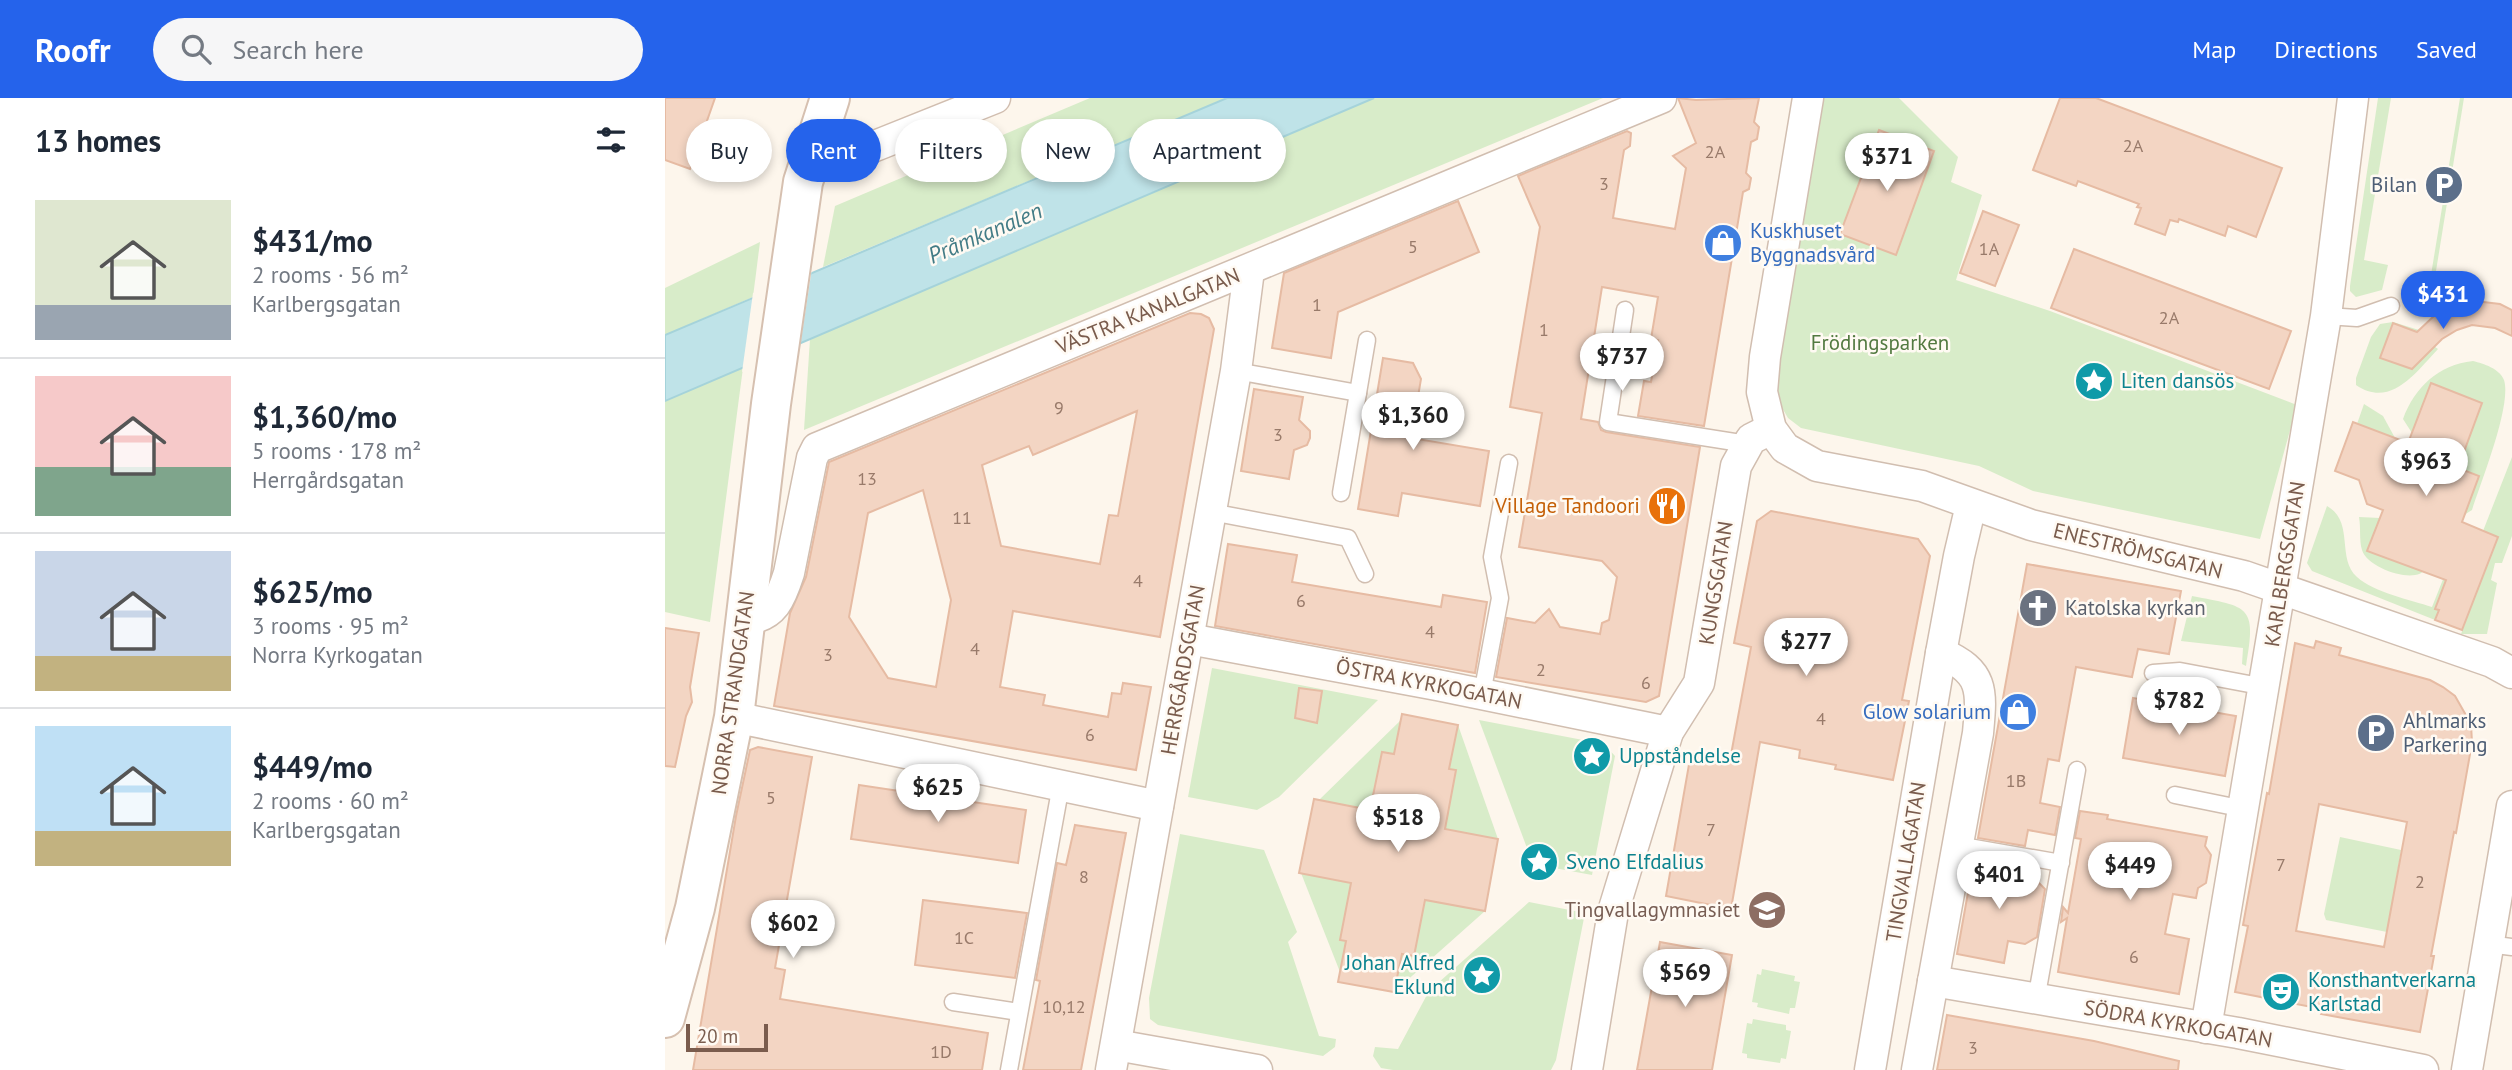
<!DOCTYPE html>
<html lang="en">
<head>
<meta charset="utf-8">
<style>
	body { margin:0; font-family:"PT Sans",sans-serif; background:#f6f6f7; color:#1f2937; height:100vh; display:flex; flex-direction:column; font-size:26px; white-space:nowrap }
	* { box-sizing:border-box; margin:0 }
	p { font-size:23px; color:#747a83 }
	.icon { flex:none; width:38px; height:38px; fill:none; stroke:currentColor; stroke-width:2; stroke-linecap:round; stroke-linejoin:round }
	.map { position:relative; flex:1; overflow:hidden }
	.details { display:flex; flex-direction:column; background:#fff; width:665px }
	.details>* { flex:none }
	.banner { position:absolute; left:21px; top:21px; width:665px; height:63px; display:flex; gap:14px }
	.scale { position:absolute; left:21px; bottom:18px; width:82px; box-sizing:border-box; padding-left:7px; border:4px solid #7a5c4d; border-top:0; font-size:19px; line-height:24px; white-space:nowrap; color:#7a5c4d; -webkit-text-stroke:5px #fffaf3; paint-order:stroke }
	.price { position:absolute; translate:-50% -60px; padding:0 16px; border-radius:24px; background:#fff; color:#222; font-size:23px; line-height:46px; filter:drop-shadow(0 2px 4px #0008) }
	.price::after { content:''; position:absolute; left:50%; top:42px; width:21px; height:16px; margin-left:-10px; background:inherit; clip-path:polygon(0 0,100% 0,50% 100%) }
	.price.on { background:#2563eb; color:#fff }
	ul { padding:0; list-style:none }
	li { display:flex; align-items:center; gap:21px; height:175px; padding:0 35px }
	li+li { border-top:2px solid #e0e1e3 }
	li span { display:grid; place-items:center; flex:none; width:196px; height:140px; border-radius:0px; color:#555 }
	li>.icon { margin-inline-start:auto }
	span .icon { width:84px; height:84px; fill:#fffc; stroke-width:1 }
	li b { font-size:30px }
	h2 { display:flex; justify-content:space-between; align-items:center; height:84px; padding:0 35px; font-size:30px }
	.tag { padding:0 24px; border-radius:32px; background:#fff; box-shadow:0 4px 10px #0003; font-size:24px; line-height:63px }
	.tag.on { background:#2563eb; color:#fff }
	header { display:flex; align-items:center; gap:42px; box-sizing:border-box; height:98px; padding:0 35px; background:#2563eb; color:#fff }
	header strong { font-size:33px }
	nav { display:flex; gap:38px; margin-inline-start:auto; font-size:24px }
	.search { width:490px; height:63px; background:#f6f6f7; display:flex; align-items:center; gap:18px; box-sizing:border-box; padding:0 24px; border-radius:38px; color:#747a83; font-size:26px }
	main { display:flex; flex:1; min-height:0 }
	.map>svg:first-child { display:block }
	.green { fill:#d8ecc9 }
	.water { fill:#bfe3e8; stroke:#a5d3da; stroke-width:2 }
	.pier { fill:#fdf6ec }
	.building { fill:#f3d5c3; stroke:#e6bba3; stroke-width:2; fill-rule:evenodd }
	.lines { fill:none; stroke-linecap:round; stroke-linejoin:round }
	.lane-casing { stroke:#d1beb0; stroke-width:19 }
	.street-casing { stroke:#d1beb0; stroke-width:33 }
	.secondary-casing { stroke:#d6c0b0; stroke-width:42 }
	.lane { stroke:#fff; stroke-width:16 }
	.street { stroke:#fff; stroke-width:30 }
	.secondary { stroke:#fff; stroke-width:38 }
	.labels { text-anchor:middle; stroke-width:5; stroke-linejoin:round; paint-order:stroke }
	.number-label { font-size:18px; fill:#987a6a }
	.service-label { font-size:21px; fill:#4e5e75; stroke:#fffaf3; text-anchor:end }
	.shop-label { font-size:21px; fill:#366cbe; stroke:#fffaf3; text-anchor:start }
	.street-label { font-size:21px; fill:#7a5c4d; stroke:#fffaf3 }
	.park-label { font-size:21px; fill:#537a41; stroke:#fffaf3 }
	.culture-label { font-size:21px; fill:#0d838f; stroke:#fffaf3; text-anchor:start }
	.food-label { font-size:21px; fill:#c56008; stroke:#fffaf3; text-anchor:end }
	.worship-label { font-size:21px; fill:#5b616d; stroke:#fffaf3; text-anchor:start }
	.education-label { font-size:21px; fill:#785e54; stroke:#fffaf3; text-anchor:end }
	.water-label { font-size:23px; font-style:italic; fill:#437c86; stroke:#fffaf3 }
</style>
</head>
<body>
<header>
<strong>Roofr</strong>
<div class="search"><svg class="icon" aria-label="search" viewBox="0 0 24 24"><circle cx="10" cy="10" r="6"/><path d="M15 15l6 6"/></svg>Search here</div>
<nav><a>Map</a><a>Directions</a><a>Saved</a></nav>
</header>
<main>
<section class="details">
<h2>13 homes<svg class="icon" aria-label="filters" viewBox="0 0 24 24"><path d="M4 7h16M4 17h16"/><circle cx="9" cy="7" r="2"/><circle cx="15" cy="17" r="2"/></svg></h2>
<ul>
<li><span style="background:linear-gradient(#dfe7d0 75%,#9aa5b1 0)"><svg class="icon" aria-label="home" viewBox="0 0 24 24"><path d="M3 11l9-7 9 7M6 9v11h12V9"/></svg></span><div><b>$431/mo</b><p>2 rooms · 56 m²</p><p>Karlbergsgatan</p></div></li>
<li><span style="background:linear-gradient(#f6c9c9 65%,#7fa58c 0)"><svg class="icon" aria-label="home" viewBox="0 0 24 24"><path d="M3 11l9-7 9 7M6 9v11h12V9"/></svg></span><div><b>$1,360/mo</b><p>5 rooms · 178 m²</p><p>Herrgårdsgatan</p></div></li>
<li><span style="background:linear-gradient(#c9d6e8 75%,#c2b280 0)"><svg class="icon" aria-label="home" viewBox="0 0 24 24"><path d="M3 11l9-7 9 7M6 9v11h12V9"/></svg></span><div><b>$625/mo</b><p>3 rooms · 95 m²</p><p>Norra Kyrkogatan</p></div></li>
<li><span style="background:linear-gradient(#bfe0f5 75%,#c2b280 0)"><svg class="icon" aria-label="home" viewBox="0 0 24 24"><path d="M3 11l9-7 9 7M6 9v11h12V9"/></svg></span><div><b>$449/mo</b><p>2 rooms · 60 m²</p><p>Karlbergsgatan</p></div></li>
</ul>
</section>
<div class="map">
<svg width="1847" height="972" viewBox="0 0 1847 972">
	<rect width="100%" height="100%" fill="#fdf6ec"/>
	<g class="green">
		<path d="M425,0H562L158,169L170,108Z"/>
		<path d="M709,0H938L139,332L145,241Z"/>
		<path d="M1156,0H1234L1293,59L1286,84L1317,97L1291,182L1385,213L1632,307L1595,441L1368,393L1314,368L1136,330L1123,320L1109,296Z"/>
		<path d="M1713,0H1726L1699,162L1723,167L1717,192L1691,199L1685,193V188Z"/>
		<path d="M1795,0H1799L1771,173L1790,176C1783,190 1756,196 1741,193L1745,180L1765,183Z"/>
		<path d="M95,144L88,199L0,237V190Z"/>
		<path d="M1728,224L1754,232L1751,236L1773,251C1751,274 1726,311 1691,287V280L1706,239L1715,226Z"/>
		<path d="M1808,263C1819,266 1834,270 1839,282C1847,307 1816,384 1807,412L1799,417L1814,378L1793,370L1817,305L1766,285L1747,335L1738,321C1750,289 1773,267 1808,263Z"/>
		<path d="M78,270L74,300L45,524L0,514V303Z"/>
		<path d="M1699,306L1718,318L1730,340L1692,326Z"/>
		<path d="M1847,359V438L1837,465H1830L1826,482L1832,485L1822,536H1796L1833,439L1818,433Z"/>
		<path d="M1662,408C1690,424 1671,460 1692,479C1708,494 1746,502 1767,509L1796,436L1789,462L1770,510L1774,512L1770,522L1647,473L1642,465Z"/>
		<path d="M1694,419L1715,420L1702,453L1768,465C1762,470 1758,476 1750,477C1735,480 1702,468 1697,452C1694,442 1696,430 1694,419Z"/>
		<path d="M1527,498C1584,509 1592,507 1581,568L1577,566L1578,550L1516,543Z"/>
		<path d="M547,570L713,602L614,699L592,712L523,699Z"/>
		<path d="M736,622L729,656L717,654L705,712L654,702Z"/>
		<path d="M814,622L939,646L950,658L927,777L868,766Z"/>
		<path d="M793,627L833,741L780,731L791,673L784,671Z"/>
		<path d="M515,736L599,752L632,834L623,844L654,938L671,941L670,949L658,958L493,927L485,921L484,900Z"/>
		<path d="M1675,739L1736,752L1722,834L1661,822L1659,816Z"/>
		<path d="M636,775L686,785L681,843L675,874Z"/>
		<path d="M760,802L820,813L729,894L737,856L749,858Z"/>
		<path d="M864,804L920,815L891,962L886,972H728L716,970L708,958L710,949L733,951L764,893Z"/>
		<path d="M1097,871L1130,878L1129,883L1135,884L1130,910H1125L1124,916L1092,909L1093,905L1087,904L1092,876L1096,877Z"/>
		<path d="M1088,921L1121,927V932L1126,933L1121,961L1116,960L1115,965L1082,960V956L1077,955L1082,925L1087,926Z"/>
	</g>
	<path class="water" d="M562,0H709L0,303V237Z"/>
	<path class="pier" d="M147,170L135,249L77,274L88,195Z"/>
	<g class="building">
		<path d="M0,0H50L25,71L0,62Z"/>
		<path d="M1013,0L1031,2L1094,0L1089,24L1094,29L1092,41L1086,44L1081,75L1086,80L1084,91L1078,94L1039,328L973,318L979,283L986,284L993,242L986,241L993,199L937,189L916,321L933,324L936,332L941,334L1035,349L994,598L981,604L831,579L842,520L870,525L884,511L895,529L935,536L937,525L944,522L952,479L937,463L854,449L877,315L845,309L875,129L853,78L962,33L966,35L965,48L959,52L948,120L1010,131L1021,70L1008,58L1031,45Z"/>
		<path d="M1395,0H1431L1617,70L1591,139L1563,128L1560,138L1514,121L1513,124L1505,122L1500,137L1470,126L1476,110L1472,109L1474,106L1413,83L1411,88L1368,72Z"/>
		<path d="M1214,32L1269,53L1231,157L1175,136Z"/>
		<path d="M793,103L814,154L673,214L666,260L607,250L619,175Z"/>
		<path d="M1318,113L1354,127L1330,188L1295,175Z"/>
		<path d="M1409,151L1626,233L1604,291L1386,210Z"/>
		<path d="M1810,203L1835,206L1847,212V238L1830,230L1807,227L1792,232L1777,241L1747,271L1715,260L1728,225L1752,234L1771,216L1789,207Z"/>
		<path d="M525,215L536,216L544,220L549,231L495,539L348,513L335,589L380,597L378,607L443,619L447,595L456,596L458,585L486,589L471,672L109,608L125,515L141,479L164,364ZM472,313L453,418L444,417L435,466L336,448L317,367L364,348L368,357ZM258,392L286,502L271,589L223,580L184,519L203,415Z"/>
		<path d="M718,260L748,265L756,281L746,340L824,353L815,408L737,395L733,418L693,411Z"/>
		<path d="M1766,285L1817,305L1793,370L1814,378L1797,424L1833,439L1797,532L1770,522L1774,512L1770,511L1781,482L1702,453L1718,412L1702,406L1694,382L1670,373L1688,324L1743,345Z"/>
		<path d="M589,291L638,299L634,322L645,333V340L642,347L629,352L624,381L576,373Z"/>
		<path d="M1106,413L1253,441L1265,458L1237,602L1244,603L1228,682L1170,671L1171,667L1134,660L1135,652L1095,644L1066,811L1001,798L1026,655L1065,662L1086,549L1069,545L1092,423Z"/>
		<path d="M563,446L632,457L627,484L776,509L778,497L822,504L810,575L550,528Z"/>
		<path d="M1362,466L1516,493L1504,556L1473,551L1467,579L1411,569L1394,663L1383,661L1375,705L1395,709L1390,737L1363,732L1360,748L1313,740Z"/>
		<path d="M0,530L34,535L25,589L27,604L21,618L10,669L0,668Z"/>
		<path d="M1651,543L1676,550L1674,557L1765,582L1778,589L1790,598L1806,626L1807,645L1791,735L1789,734L1766,858H1769L1755,934L1656,916L1657,911L1570,894L1583,828L1578,827L1602,695L1604,696L1630,545L1649,550ZM1654,706L1742,724L1719,849L1631,833Z"/>
		<path d="M634,590L657,593L652,625L630,620Z"/>
		<path d="M1468,600L1571,618L1560,678L1458,660Z"/>
		<path d="M737,616L793,627L784,671L791,672L780,731L833,741L820,813L760,802L749,858L737,856L729,894L673,884L681,843L675,842L686,785L634,775L649,701L705,712L717,654L729,656Z"/>
		<path d="M93,649L147,659L110,870L120,872L115,901L323,935L317,972H28L71,718L85,652Z"/>
		<path d="M194,687L361,712L353,765L186,741Z"/>
		<path d="M1415,713L1443,717L1442,721L1542,739L1540,748L1546,757L1541,785L1533,790L1531,800L1508,796L1500,836L1524,841L1514,896L1393,874L1402,820L1396,824L1398,809L1403,815L1416,741L1410,740Z"/>
		<path d="M410,727L461,735L416,972H358L375,883L371,882L392,765L401,767Z"/>
		<path d="M1309,761L1356,769L1355,779L1371,782L1380,791L1372,839L1360,846L1343,843L1339,865L1292,856Z"/>
		<path d="M258,802L362,815L350,880L250,867Z"/>
		<path d="M995,844L1067,857L1047,972H972Z"/>
		<path d="M1282,917L1429,943L1514,963L1513,972H1272Z"/>
	</g>
	<g class="lines">
		<defs>
			<g id="lane">
				<path d="M960,212L943,324L1082,346"/>
				<path d="M1661,218L1692,220L1726,208"/>
				<path d="M571,273L693,295"/>
				<path d="M676,395L702,242"/>
				<path d="M546,414L683,440L700,476"/>
				<path d="M1488,575L1515,573L1600,589"/>
				<path d="M817,596L835,500L827,459L844,365"/>
				<path d="M1510,697L1579,711"/>
				<path d="M1292,747L1396,765"/>
				<path d="M1823,846L1847,849"/>
				<path d="M1371,902L1412,672"/>
				<path d="M288,904L354,914"/>
				<path d="M344,972L396,687"/>
			</g>
			<g id="street">
				<path d="M1143,0L1100,259L1097,294L1106,331L1120,350L1152,368L1257,388L1366,427L1579,478L1827,564L1847,575"/>
				<path d="M147,49L195,54L330,0"/>
				<path d="M81,521C109,519 116,500 124,475L147,360L152,350L996,0"/>
				<path d="M524,541L772,587L1003,634"/>
				<path d="M69,619L493,708"/>
				<path d="M1268,883L1573,935L1758,972"/>
				<path d="M1541,930L1661,218L1688,0"/>
				<path d="M451,947L592,972"/>
				<path d="M446,972L571,273L584,172"/>
				<path d="M922,972L948,814L1003,634L1034,585L1071,368L1086,341L1106,331"/>
				<path d="M1205,972L1276,555L1294,458L1306,407"/>
				<path d="M1252,972L1313,635C1317,592 1319,574 1276,555"/>
				<path d="M1802,972L1847,708"/>
			</g>
			<path id="secondary" d="M0,920L30,810L69,619L106,306L138,84L165,0"/>
		</defs>
		<use href="#lane" class="lane-casing"/>
		<use href="#street" class="street-casing"/>
		<use href="#secondary" class="secondary-casing"/>
		<use href="#lane" class="lane"/>
		<use href="#street" class="street"/>
		<use href="#secondary" class="secondary"/>
	</g>
	<defs>
		<symbol id="parking-disc" viewBox="-11 -11 22 22"><circle r="9.5" fill="#5c6f8a" stroke="#fffaf3"/><path d="M-3.5-5.5H1a3.5 3.5 0 0 1 0 7H-1V5.5H-3.5ZM-1-3.4V-.6H.8a1.4 1.4 0 0 0 0-2.8Z" fill="#fff"/></symbol>
		<symbol id="shop-disc" viewBox="-11 -11 22 22"><circle r="9.5" fill="#3f7fe0" stroke="#fffaf3"/><path d="M-5-2.5h2.3a2.7 3.5 0 0 1 5.4 0H5L5.5 6h-11ZM-1.5-2.5h3a1.5 2.3 0 0 0-3 0Z" fill="#fff"/></symbol>
		<symbol id="sight-disc" viewBox="-11 -11 22 22"><circle r="9.5" fill="#0f9aa8" stroke="#fffaf3"/><path d="M0-6L1.8-2.2L6-1.7L2.9 1.2L3.7 5.4L0 3.3L-3.7 5.4L-2.9 1.2L-6-1.7L-1.8-2.2Z" fill="#fff"/></symbol>
		<symbol id="restaurant-disc" viewBox="-11 -11 22 22"><circle r="9.5" fill="#e8710a" stroke="#fffaf3"/><path d="M-5-6h1v4h1v-4h1v4h1v-4h1v5L-1.5 .5V6h-2V.5L-5-1ZM5-6V6H3V1.5H1.5Q1.5-4 5-6Z" fill="#fff"/></symbol>
		<symbol id="church-disc" viewBox="-11 -11 22 22"><circle r="9.5" fill="#6b7280" stroke="#fffaf3"/><path d="M-1.2-6h2.4v3.5h3.3v2.4h-3.3V6h-2.4V-.1h-3.3v-2.4h3.3Z" fill="#fff"/></symbol>
		<symbol id="school-disc" viewBox="-11 -11 22 22"><circle r="9.5" fill="#8d6e63" stroke="#fffaf3"/><path d="M0-5L7-2L0 1L-7-2ZM-4 1L0 2.5L4 1V4Q0 6-4 4Z" fill="#fff"/></symbol>
		<symbol id="theatre-disc" viewBox="-11 -11 22 22"><circle r="9.5" fill="#0f9aa8" stroke="#fffaf3"/><path d="M-5-5.5Q0-4 5-5.5V0Q5 5 0 6Q-5 5-5 0ZM-3.3-2.5H-1v1.5H-3.3ZM1-2.5H3.3v1.5H1ZM-2.8 1Q0 5.5 2.8 1Z" fill="#fff"/></symbol>
	</defs>
	<g fill-rule="evenodd">
		<use href="#parking-disc" x="1757" y="65" width="44" height="44"/>
		<use href="#shop-disc" x="1036" y="123" width="44" height="44"/>
		<use href="#sight-disc" x="1407" y="261" width="44" height="44"/>
		<use href="#restaurant-disc" x="980" y="386" width="44" height="44"/>
		<use href="#church-disc" x="1351" y="488" width="44" height="44"/>
		<use href="#shop-disc" x="1331" y="592" width="44" height="44"/>
		<use href="#parking-disc" x="1689" y="613" width="44" height="44"/>
		<use href="#sight-disc" x="905" y="636" width="44" height="44"/>
		<use href="#sight-disc" x="852" y="742" width="44" height="44"/>
		<use href="#school-disc" x="1080" y="790" width="44" height="44"/>
		<use href="#sight-disc" x="795" y="855" width="44" height="44"/>
		<use href="#theatre-disc" x="1594" y="872" width="44" height="44"/>
	</g>
	<g class="labels">
		<g class="number-label">
			<text x="1468" y="54">2A</text>
			<text x="1050" y="60">2A</text>
			<text x="939" y="92">3</text>
			<text x="748" y="155">5</text>
			<text x="1324" y="157">1A</text>
			<text x="652" y="213">1</text>
			<text x="1504" y="226">2A</text>
			<text x="879" y="238">1</text>
			<text x="394" y="316">9</text>
			<text x="613" y="343">3</text>
			<text x="202" y="387">13</text>
			<text x="297" y="426">11</text>
			<text x="473" y="489">4</text>
			<text x="636" y="509">6</text>
			<text x="765" y="540">4</text>
			<text x="310" y="557">4</text>
			<text x="163" y="563">3</text>
			<text x="876" y="578">2</text>
			<text x="981" y="591">6</text>
			<text x="1156" y="627">4</text>
			<text x="425" y="643">6</text>
			<text x="1351" y="689">1B</text>
			<text x="106" y="706">5</text>
			<text x="1046" y="738">7</text>
			<text x="1616" y="773">7</text>
			<text x="419" y="785">8</text>
			<text x="1755" y="790">2</text>
			<text x="299" y="846">1C</text>
			<text x="1469" y="865">6</text>
			<text x="399" y="915">10,12</text>
			<text x="1308" y="956">3</text>
			<text x="276" y="960">1D</text>
		</g>
		<g class="service-label">
			<text x="1752" y="94">Bilan</text>
			<text x="1738" y="630" text-anchor="start">Ahlmarks<tspan x="1738" dy="24">Parkering</tspan></text>
		</g>
		<g class="shop-label">
			<text x="1085" y="140">Kuskhuset<tspan x="1085" dy="24">Byggnadsvård</tspan></text>
			<text x="1326" y="621" text-anchor="end">Glow solarium</text>
		</g>
		<g class="street-label">
			<text transform="translate(483 213) rotate(-22)" y="7">VÄSTRA KANALGATAN</text>
			<text transform="translate(1473 453) rotate(14)" y="7">ENESTRÖMSGATAN</text>
			<text transform="translate(1620 466) rotate(-81)" y="7">KARLBERGSGATAN</text>
			<text transform="translate(1051 485) rotate(-81)" y="7">KUNGSGATAN</text>
			<text transform="translate(518 572) rotate(-80)" y="7">HERRGÅRDSGATAN</text>
			<text transform="translate(764 586) rotate(11)" y="7">ÖSTRA KYRKOGATAN</text>
			<text transform="translate(68 595) rotate(-82)" y="7">NORRA STRANDGATAN</text>
			<text transform="translate(1241 764) rotate(-81)" y="7">TINGVALLAGATAN</text>
			<text transform="translate(1513 926) rotate(10)" y="7">SÖDRA KYRKOGATAN</text>
		</g>
		<g class="park-label">
			<text x="1215" y="252">Frödingsparken</text>
		</g>
		<g class="culture-label">
			<text x="1456" y="290">Liten dansös</text>
			<text x="954" y="665">Uppståndelse</text>
			<text x="901" y="771">Sveno Elfdalius</text>
			<text x="790" y="872" text-anchor="end">Johan Alfred<tspan x="790" dy="24">Eklund</tspan></text>
			<text x="1643" y="889">Konsthantverkarna<tspan x="1643" dy="24">Karlstad</tspan></text>
		</g>
		<g class="food-label">
			<text x="975" y="415">Village Tandoori</text>
		</g>
		<g class="worship-label">
			<text x="1400" y="517">Katolska kyrkan</text>
		</g>
		<g class="education-label">
			<text x="1075" y="819">Tingvallagymnasiet</text>
		</g>
		<g class="water-label">
			<text transform="translate(320 135) rotate(-23)" y="8">Pråmkanalen</text>
		</g>
	</g>
</svg>
<div class="scale">20 m</div>
<b class="price" style="left:1222px;top:95px">$371</b>
<b class="price on" style="left:1778px;top:233px">$431</b>
<b class="price" style="left:957px;top:295px">$737</b>
<b class="price" style="left:748px;top:354px">$1,360</b>
<b class="price" style="left:1761px;top:400px">$963</b>
<b class="price" style="left:1141px;top:580px">$277</b>
<b class="price" style="left:1514px;top:639px">$782</b>
<b class="price" style="left:273px;top:726px">$625</b>
<b class="price" style="left:733px;top:756px">$518</b>
<b class="price" style="left:1465px;top:804px">$449</b>
<b class="price" style="left:1334px;top:813px">$401</b>
<b class="price" style="left:128px;top:862px">$602</b>
<b class="price" style="left:1020px;top:911px">$569</b>
<div class="banner">
<a class="tag">Buy</a>
<a class="tag on">Rent</a>
<a class="tag">Filters</a>
<a class="tag">New</a>
<a class="tag">Apartment</a>
</div>
</div>
</main>
</body>
</html>
